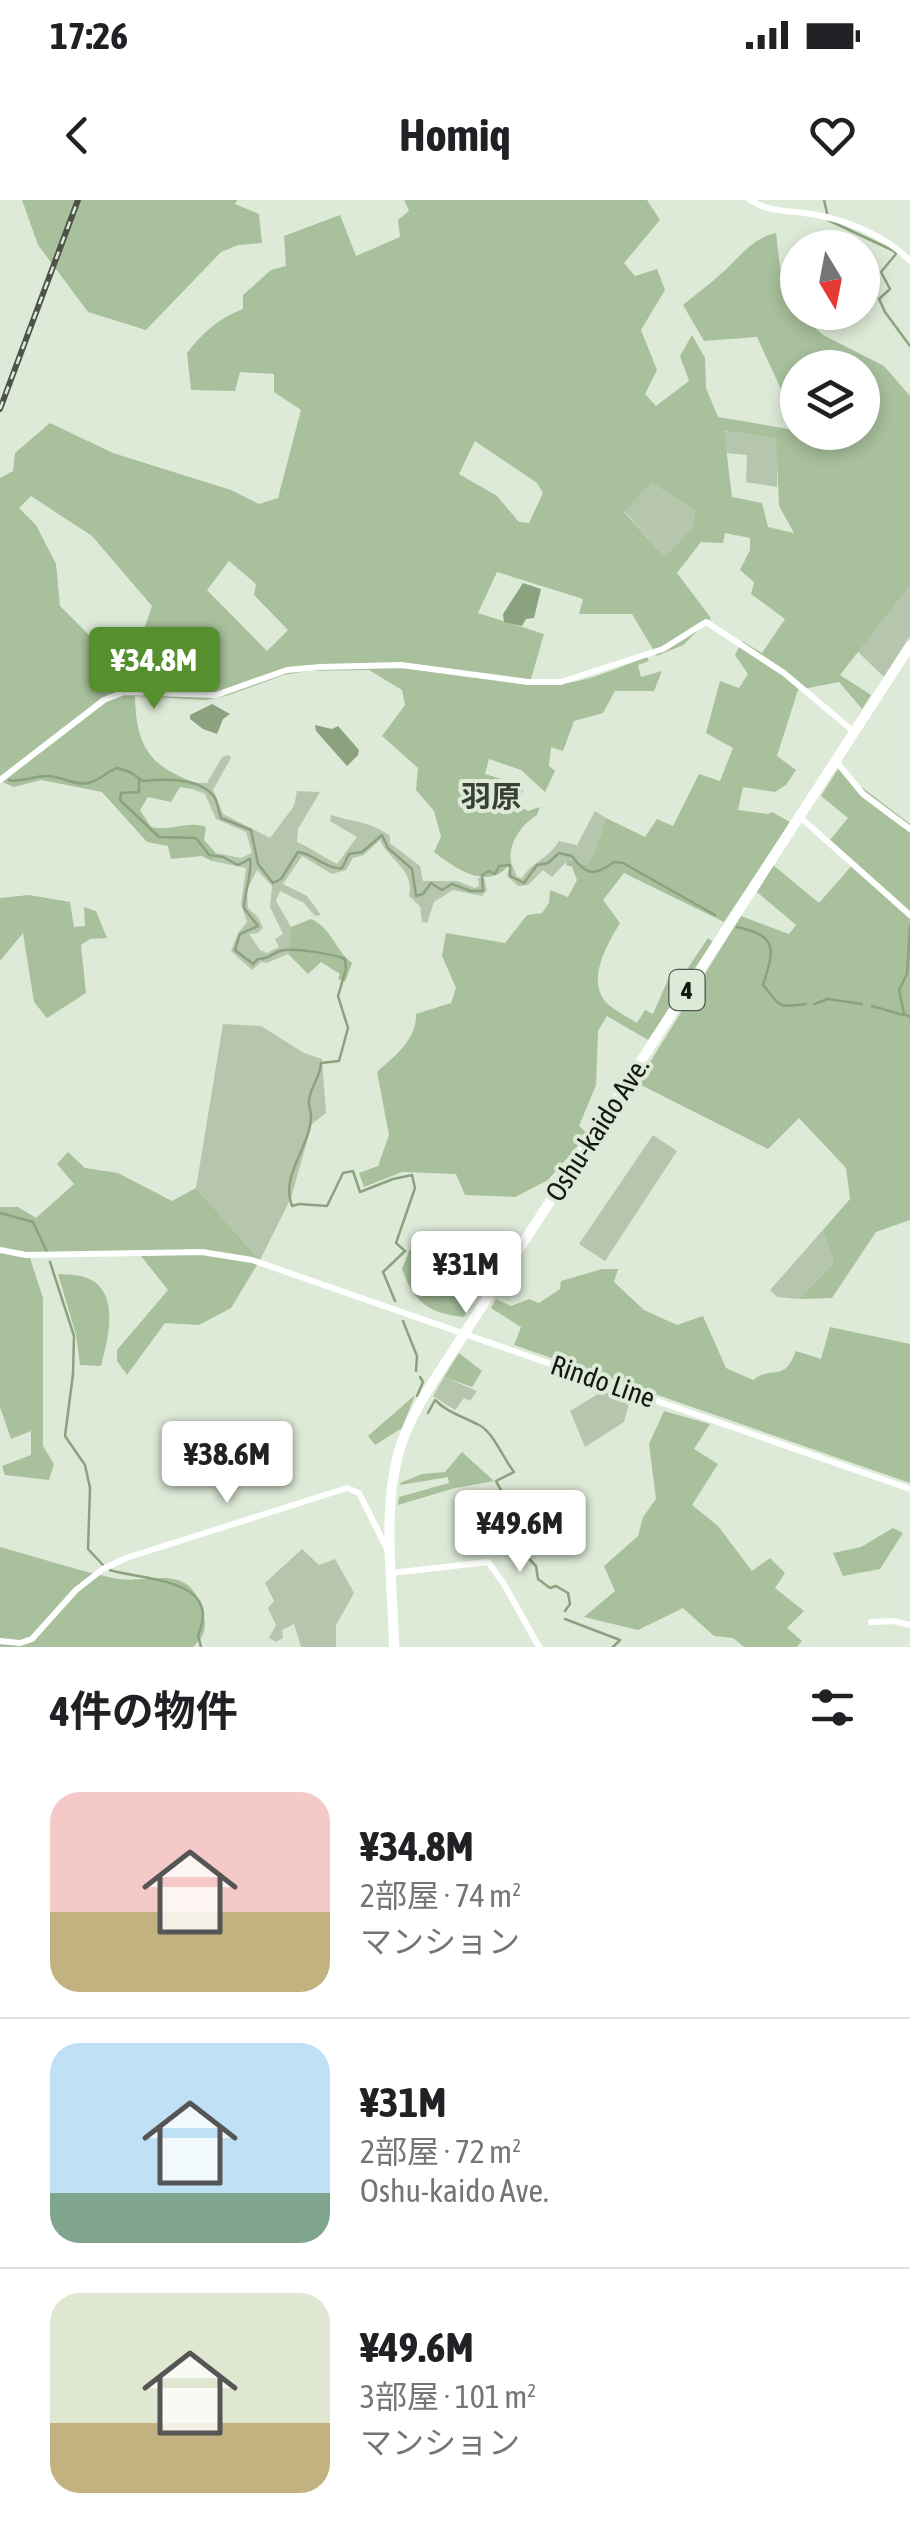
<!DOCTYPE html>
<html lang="ja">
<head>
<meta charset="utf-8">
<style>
	body { margin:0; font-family:"Asap Condensed","Noto Sans JP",sans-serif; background:#f2f2f2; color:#202124; height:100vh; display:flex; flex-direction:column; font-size:38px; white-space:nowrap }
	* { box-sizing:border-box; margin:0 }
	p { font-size:32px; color:#757577 }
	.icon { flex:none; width:55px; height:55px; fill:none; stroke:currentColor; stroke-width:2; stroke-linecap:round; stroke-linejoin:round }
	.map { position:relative; height:1447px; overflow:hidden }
	.details { display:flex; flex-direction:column; background:#fff; flex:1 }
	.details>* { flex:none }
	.needle { width:65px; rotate:170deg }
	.buttons { position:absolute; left:780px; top:30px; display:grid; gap:20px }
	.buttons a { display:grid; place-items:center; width:100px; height:100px; border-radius:50%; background:#fff; box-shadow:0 5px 15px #0003; font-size:50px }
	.price { position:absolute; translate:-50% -85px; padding:0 22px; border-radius:10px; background:#fff; color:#222; font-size:32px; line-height:65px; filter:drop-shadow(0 2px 5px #0008) }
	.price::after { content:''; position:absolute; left:50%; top:60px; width:30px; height:22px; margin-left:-15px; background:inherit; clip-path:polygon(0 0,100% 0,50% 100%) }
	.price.on { background:#56902e; color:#fff }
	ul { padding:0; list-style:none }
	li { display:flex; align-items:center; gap:30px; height:250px; padding:0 50px }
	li+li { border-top:2px solid #e0e0e0 }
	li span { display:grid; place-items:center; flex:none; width:280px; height:200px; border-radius:30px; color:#555 }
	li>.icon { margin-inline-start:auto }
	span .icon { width:120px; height:120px; fill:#fffc; stroke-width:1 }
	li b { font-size:42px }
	h2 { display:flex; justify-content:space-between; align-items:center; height:120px; padding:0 50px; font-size:42px }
	.status { display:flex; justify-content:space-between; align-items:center; height:70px; padding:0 50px; background:#fff; direction:ltr }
	.status svg { height:28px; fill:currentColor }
	header { display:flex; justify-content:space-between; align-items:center; height:130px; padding:0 50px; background:#fff; font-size:45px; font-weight:700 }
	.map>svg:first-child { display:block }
	.green { fill:#b5c6ad; fill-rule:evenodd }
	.forest { fill:#a8c09c; fill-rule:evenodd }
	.water { fill:#8ba27f }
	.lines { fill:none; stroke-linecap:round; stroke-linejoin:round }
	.stream { stroke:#8ba27f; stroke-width:2.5 }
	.minor { stroke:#fff; stroke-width:6 }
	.highway { stroke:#fff; stroke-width:10 }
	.rail-casing { stroke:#4d534a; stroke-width:6 }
	.rail { stroke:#deead8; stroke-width:2.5; stroke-dasharray:8; stroke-linecap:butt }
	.labels { text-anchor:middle; stroke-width:8; stroke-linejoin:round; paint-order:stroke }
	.shield { fill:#deead8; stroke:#51574d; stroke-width:2.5 }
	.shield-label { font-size:25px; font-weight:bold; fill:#141812 }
	.street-label { font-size:28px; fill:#141812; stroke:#deead8 }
	.neighbourhood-label { font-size:30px; font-weight:bold; fill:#384133; stroke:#deead8 }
</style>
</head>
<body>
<div class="status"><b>17:26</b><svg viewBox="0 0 49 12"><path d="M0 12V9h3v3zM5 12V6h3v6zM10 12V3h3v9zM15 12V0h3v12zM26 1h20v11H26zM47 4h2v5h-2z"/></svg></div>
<header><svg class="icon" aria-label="back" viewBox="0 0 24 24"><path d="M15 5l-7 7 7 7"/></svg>Homiq<svg class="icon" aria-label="heart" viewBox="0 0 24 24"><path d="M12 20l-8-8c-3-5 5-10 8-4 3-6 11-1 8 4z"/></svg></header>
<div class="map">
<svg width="910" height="1447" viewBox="0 0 910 1447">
	<rect width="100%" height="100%" fill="#deead8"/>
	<g class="green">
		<path d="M723,231L777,238V287L746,282L747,255L726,253Z"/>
		<path d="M651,283L695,310L692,327L665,357L624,311Z"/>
		<path d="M910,385V436L884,477L856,450Z"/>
		<path d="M229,555L231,558L213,590L223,614L270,638L294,606L297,591L320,592L298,629L297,642C311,648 323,657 337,664L357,637L330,621L331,615C352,622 370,621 390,636V643L420,666L423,681H457L475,688L479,686L478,678H484L487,690L482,696L453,690L434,702L427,723L422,722L420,706L409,696C415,669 389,661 380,640L364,655L353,658L346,670L332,674L302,656L283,684L307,696L321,715L315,716L304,703L280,691L276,701L291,727L288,754L267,763L261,762L252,770L231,751L238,733L247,722L241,704L246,668L212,661L216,653L241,658L252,653L246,632L216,619L205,594L192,589L196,583H207L222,557ZM257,670L272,686L270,707L283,734L275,739L279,747L267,753L260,750L249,734L258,733L263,728L258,717L248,708L247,690Z"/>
		<path d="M595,611L606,618L595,651L586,665L567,661L552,677L543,670L528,685L518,686L507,676L511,662L517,677L522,678C533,661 548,659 559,641L577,645Z"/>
		<path d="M223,824L261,826L304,853L322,859L326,913L312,924L291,998L260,1060L196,988Z"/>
		<path d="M653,935L677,951L605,1061L579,1044Z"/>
		<path d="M823,1030L834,1062L799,1099L777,1097L770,1090Z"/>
		<path d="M444,1177L477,1191L470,1201L464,1198L455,1210L433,1196Z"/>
		<path d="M603,1191L630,1201L624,1222L585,1247L570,1211Z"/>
		<path d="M302,1349L319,1365L335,1359L354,1393L336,1425V1447H301L294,1424L282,1430L283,1438L276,1442L269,1438L276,1425L268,1408L274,1401L265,1383Z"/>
	</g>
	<g class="forest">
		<path d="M22,0H237L235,4L259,14L262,43L238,45L221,52L146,130L88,112L38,45Z"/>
		<path d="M404,0H647L660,20L624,63L635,76L657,69L665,90L641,130L657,170L645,194L656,206L689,181L680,156L692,135L705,158L706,188L718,217L794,230L797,210L798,232H862V168H798L797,202L785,198L757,137L704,141L683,105C696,94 710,84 723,72C741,56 751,39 776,33L784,101L823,135L884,166L910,196V385L840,475L871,495L862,509L839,482L798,490L777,556L796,570L786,585L775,592L743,587L738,610L768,614L772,612L790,622L724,722L624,673L603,700L620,723C607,745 584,783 609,805C617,812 628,817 637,823L645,810L653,814L670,775L679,781L708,738L713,742L648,840L607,816L598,831L596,885L579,926L588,934L548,980L515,997L465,995L456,974L402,972L364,987L359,973L378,966L389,935L377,872C395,856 417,839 416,814L451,803L456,788L442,756L446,733L505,743L527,715L542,713L549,703L550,690L568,697L577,680L572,667L566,665L567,660L586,665L595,651L606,618L645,637L657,619L673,626L699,574L720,581L733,548L706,533L720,481L739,488L748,474L735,455L742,441L762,453L785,419L751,394L754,382L740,370L750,350V338L725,333L723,343L701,342L677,373L711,418L683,445L657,456L632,414H579L583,399L497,372L478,413L544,434L531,479C566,494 613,469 647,457L649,461L638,465L641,477L662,471L654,491H615L603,513L574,521L563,551L551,547L549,566L555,571L545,592L521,570L489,559L485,574L517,584L523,591L518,605L528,611L540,607L537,615C522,624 508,643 511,662C491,693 456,669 434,652L441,637L434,611L416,590L418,568L382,536L405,505L402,490L369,470L308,471L284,475L229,495L206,500L135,496C136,546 149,566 196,583L192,589L180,587L171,602L148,597L140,610L151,627C171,632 187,620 206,627L204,640L216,653L212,661L202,656L171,659L168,646L147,642L102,592L41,580L14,587L0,581V278L13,271L15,253L50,223L113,253L231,290L259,304L278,298L301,210L274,192V174L240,172L235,191L191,190L187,153C202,133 219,118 243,109V95L271,70L286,66L284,36L340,15L356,56L400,37L398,20L409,11ZM724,231L776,238L779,306L794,333L768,327L762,303L732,297ZM475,241L537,283L543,293L529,323L519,322L497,296L459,274ZM651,283L695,310L692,327L665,357L624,312ZM31,296L92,336L152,406L138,446L129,452L117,434L90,436L60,406L56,364L36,325L19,308ZM229,361L256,384L254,395L288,430L267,451L207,390Z"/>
		<path d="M838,569L910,624V1020L876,1032L832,1098L799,1099L834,1062L823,1030L850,999L846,968L799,918L768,949L637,883L741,716L789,734L796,725L757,692L773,665L819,703L854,663L830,640L848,618L821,596Z"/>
		<path d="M29,695L70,702L74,727L85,726L84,707L96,711L107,738L90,739L81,745L86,793L47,818L34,802L23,733L0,761V698Z"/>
		<path d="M311,719C331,727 335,750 352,763L345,782L338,779L340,774L321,762L308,774L288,754L291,727Z"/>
		<path d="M68,952L85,968L118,973L172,1001L196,988L260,1060L231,1108L199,1125L165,1123L127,1175L117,1161V1150L168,1090L137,1051L30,1058L43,1098V1246L54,1264L49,1280L5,1275L2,1266L31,1255V1231L11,1239L0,1207V1007H18L36,1018L74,984L57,964Z"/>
		<path d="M410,1049L421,1065L456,1057L453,1073L483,1085L464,1117C429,1113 415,1104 402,1069Z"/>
		<path d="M602,1069H618L614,1082L644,1110L677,1125L703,1116L726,1168L753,1180C774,1164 783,1184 796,1151L821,1159L830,1127L910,1144V1283L514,1145L521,1127L491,1108L496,1099L511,1106L529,1099L539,1103L560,1089L561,1081Z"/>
		<path d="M58,1074C66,1075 76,1074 84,1077C121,1088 109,1138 101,1166L80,1165L76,1135Z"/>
		<path d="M459,1153L482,1171L472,1187L444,1177Z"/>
		<path d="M415,1195L402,1228L375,1245L368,1236Z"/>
		<path d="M664,1211L710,1224L694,1249L718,1264L692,1305L718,1326L752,1371L770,1358L785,1373L775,1388L804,1411L787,1428L802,1441L797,1447H744L733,1438L714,1436L683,1408L638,1430L584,1417L615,1391L604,1366L638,1336L643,1317L656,1299L649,1244Z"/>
		<path d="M462,1252L494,1281L455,1288L398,1305L399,1297L449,1283L448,1277L401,1285L400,1283L422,1274L445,1272Z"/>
		<path d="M893,1328L903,1333L880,1369L843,1376L833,1353L861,1347Z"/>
		<path d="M0,1347C37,1357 75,1370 113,1378C148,1386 190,1359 203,1413C207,1428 205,1436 193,1447H0Z"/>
	</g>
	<g class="water">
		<path d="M523,383L541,389L534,418L526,419L522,426L504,422L503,414Z"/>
		<path d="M212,504L230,514L223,519L217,534L203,529L190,519V515Z"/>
		<path d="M315,525L332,529L338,526L359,550L358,555L347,566L316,531Z"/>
	</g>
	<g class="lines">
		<g class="stream">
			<path d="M824,0L827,13"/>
			<path d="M828,20L894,51L896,54L881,72L890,89L879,99L885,112L910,146"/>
			<path d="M9,580C23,583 35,575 49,576C62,577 76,586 88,583C99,581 106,572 117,568L130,572L143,581C164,579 196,577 213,595C218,600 218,611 221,618L251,630L258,664L273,683L281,679L298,652C313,653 326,670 342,668L349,654L362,652L382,635L388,648L412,669L416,696L423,694L431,683L442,690L452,684L471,691H483L482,675L489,671L495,674L499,666L510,665V676L524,683L537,665L548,663L559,653L572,656C586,676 595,676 614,662L623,663L715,715"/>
			<path d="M139,580V592L121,593L120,600L159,637L196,638L209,655L223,657L238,665L250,659C253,669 244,694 244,708L258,726L240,734L235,750L253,764L258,759C269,759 271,754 280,751C293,747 332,754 345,759L346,769L338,796L348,828L339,861L321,863C320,878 311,886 309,900C308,905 311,910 311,916C310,949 280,974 292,1006L299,1004L327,1006L343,973L353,971L360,992L393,979L412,975L415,988L396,1043L405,1051L383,1072L395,1101"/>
			<path d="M910,726L907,774L899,790L904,814L910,817"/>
			<path d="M737,727C779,736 774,750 763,785C782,807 776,808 806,804"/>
			<path d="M814,804L828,799L862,804"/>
			<path d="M872,806L903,815"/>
			<path d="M0,1013L33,1022L47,1052"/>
			<path d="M50,1062L74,1136L73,1174L65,1236L85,1265L90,1288L88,1349L103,1365"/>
			<path d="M403,1121L417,1156L416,1171"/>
			<path d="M417,1196L423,1182L420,1177"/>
			<path d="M428,1213L435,1200C448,1213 464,1217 479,1225C493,1232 503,1258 514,1272L496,1281C504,1298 518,1309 506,1327L509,1334"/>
			<path d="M511,1341L536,1366L538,1379L550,1388L556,1386L568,1393L570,1404L565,1411"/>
			<path d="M110,1370C141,1380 224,1378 198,1435L201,1447"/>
			<path d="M565,1419L620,1440L613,1447"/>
		</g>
		<g class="minor">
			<path d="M750,0C770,13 789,10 811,14C844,19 887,36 910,61"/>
			<path d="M835,560L863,594L910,629"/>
			<path d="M0,580L104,500L124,492L216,495L287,470L320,467L401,465L528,482H561L663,449L706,422L784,473L853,531"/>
			<path d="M800,617L910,715"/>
			<path d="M0,1050L26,1055L202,1052L252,1060L910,1289"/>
			<path d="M392,1373L488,1362L504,1384L539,1447"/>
			<path d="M871,1422L894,1421L910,1425"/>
			<path d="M0,1441L20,1443L32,1439L76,1390L103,1369L126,1358L347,1288L359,1293L388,1351"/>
		</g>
		<path class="highway" d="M394,1447C393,1386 382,1315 398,1255C409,1212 441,1171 464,1134L910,446"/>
		<defs>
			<path id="rail" d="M0,209L78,0"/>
		</defs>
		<use href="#rail" class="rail-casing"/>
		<use href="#rail" class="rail"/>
	</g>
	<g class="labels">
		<rect class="shield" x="669.5" y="770" width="35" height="40" rx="8"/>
		<g class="shield-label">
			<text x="687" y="799">4</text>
		</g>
		<g class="street-label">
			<text transform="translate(597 929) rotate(-57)" y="10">Oshu-kaido Ave.</text>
			<text transform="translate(603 1181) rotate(19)" y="10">Rindo Line</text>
		</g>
		<g class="neighbourhood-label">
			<text x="491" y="607">羽原</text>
		</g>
	</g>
</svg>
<div class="buttons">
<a><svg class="needle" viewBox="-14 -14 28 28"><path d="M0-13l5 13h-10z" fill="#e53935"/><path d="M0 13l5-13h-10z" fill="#757577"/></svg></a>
<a><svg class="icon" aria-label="layers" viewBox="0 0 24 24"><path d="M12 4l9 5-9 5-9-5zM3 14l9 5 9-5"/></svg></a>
</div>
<b class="price on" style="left:154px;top:512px">¥34.8M</b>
<b class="price" style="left:466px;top:1116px">¥31M</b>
<b class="price" style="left:227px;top:1306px">¥38.6M</b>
<b class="price" style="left:520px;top:1375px">¥49.6M</b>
</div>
<section class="details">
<h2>4件の物件<svg class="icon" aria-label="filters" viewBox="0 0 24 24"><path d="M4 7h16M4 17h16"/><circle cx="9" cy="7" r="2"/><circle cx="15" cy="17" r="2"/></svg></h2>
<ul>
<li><span style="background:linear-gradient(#f6c9c9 60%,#c2b280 0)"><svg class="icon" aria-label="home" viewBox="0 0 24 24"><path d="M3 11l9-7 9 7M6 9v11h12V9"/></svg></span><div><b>¥34.8M</b><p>2部屋 · 74 m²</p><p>マンション</p></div></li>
<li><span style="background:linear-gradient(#bfe0f5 75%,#7fa58c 0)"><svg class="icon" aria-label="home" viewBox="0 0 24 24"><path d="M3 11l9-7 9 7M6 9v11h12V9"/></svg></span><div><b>¥31M</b><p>2部屋 · 72 m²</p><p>Oshu-kaido Ave.</p></div></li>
<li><span style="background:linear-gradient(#dfe7d0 65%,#c2b280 0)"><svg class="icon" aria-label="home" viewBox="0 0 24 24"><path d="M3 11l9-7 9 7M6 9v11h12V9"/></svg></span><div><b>¥49.6M</b><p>3部屋 · 101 m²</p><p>マンション</p></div></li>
</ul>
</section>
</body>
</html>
